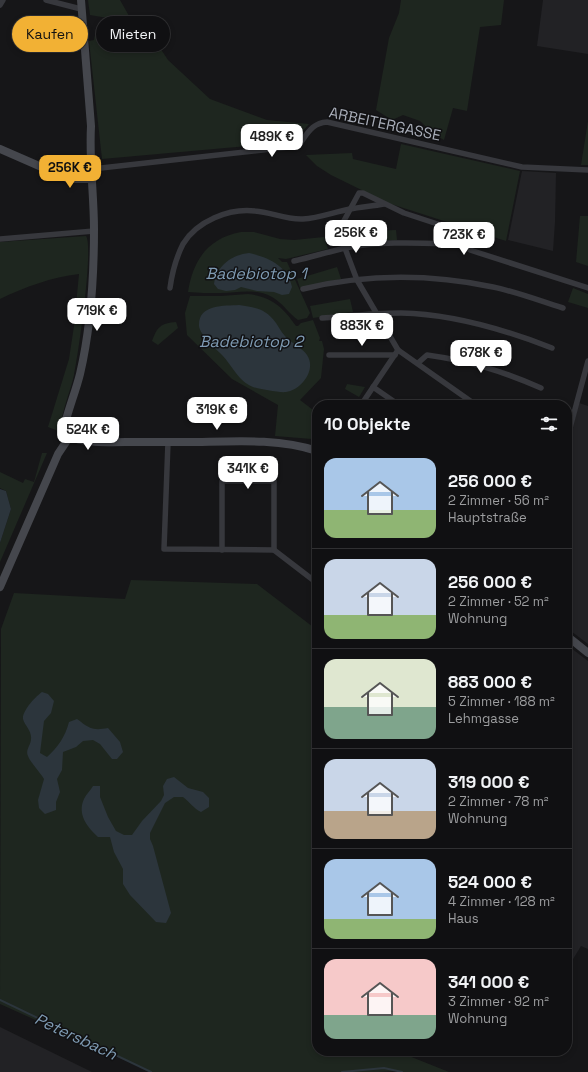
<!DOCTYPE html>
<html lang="de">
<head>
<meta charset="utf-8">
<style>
	body { margin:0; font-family:"Space Grotesk",sans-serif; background:#1e1e20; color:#f1f3f6; height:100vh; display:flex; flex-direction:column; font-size:15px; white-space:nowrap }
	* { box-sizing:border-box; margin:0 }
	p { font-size:13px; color:#9c9d9f }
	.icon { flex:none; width:22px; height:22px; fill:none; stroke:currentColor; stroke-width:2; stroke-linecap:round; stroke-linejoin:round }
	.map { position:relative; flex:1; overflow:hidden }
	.details { position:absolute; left:312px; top:400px; width:260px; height:656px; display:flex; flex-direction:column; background:#101012; border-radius:16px; box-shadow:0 2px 6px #0003,0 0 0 1px #303032 }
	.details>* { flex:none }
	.top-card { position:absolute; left:12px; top:16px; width:240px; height:36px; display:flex; gap:8px }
	.price { position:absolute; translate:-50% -34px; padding:0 9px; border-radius:8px; background:#fff; color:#222; font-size:13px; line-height:26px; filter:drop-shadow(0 1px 2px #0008) }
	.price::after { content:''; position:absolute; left:50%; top:24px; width:12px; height:9px; margin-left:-6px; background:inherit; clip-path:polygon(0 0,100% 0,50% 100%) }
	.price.selected { background:#f2b134; color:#111 }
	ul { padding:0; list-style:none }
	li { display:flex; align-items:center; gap:12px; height:100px; padding:0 12px }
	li+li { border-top:1px solid #303032 }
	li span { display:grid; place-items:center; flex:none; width:112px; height:80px; border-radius:12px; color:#555 }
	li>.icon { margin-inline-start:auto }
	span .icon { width:48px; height:48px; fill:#fffc; stroke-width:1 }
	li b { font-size:17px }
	h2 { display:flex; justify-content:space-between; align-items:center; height:48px; padding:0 12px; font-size:17px }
	.chip { padding:0 14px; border-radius:18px; background:#101012; box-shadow:0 2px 6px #0003,0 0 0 1px #303032; font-size:14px; line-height:36px }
	.chip.selected { background:#f2b134; color:#111 }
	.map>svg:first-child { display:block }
	.built { fill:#222225 }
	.green { fill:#1e261f }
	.water { fill:#2c353c }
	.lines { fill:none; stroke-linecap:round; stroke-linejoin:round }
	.stream { stroke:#2c353c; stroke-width:2 }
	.street { stroke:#37383d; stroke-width:5.5 }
	.secondary { stroke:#45474d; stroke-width:8 }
	.labels { text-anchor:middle; stroke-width:3; stroke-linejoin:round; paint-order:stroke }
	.street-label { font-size:15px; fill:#a8adb8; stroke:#111113 }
	.water-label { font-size:16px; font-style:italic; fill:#7f9bb3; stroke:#111113 }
</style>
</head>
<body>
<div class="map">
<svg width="588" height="1072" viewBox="0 0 588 1072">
	<rect width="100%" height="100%" fill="#161618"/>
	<g class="built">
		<path d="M543,0H588V54L537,46Z"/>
		<path d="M522,171L556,173L555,222L553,251L508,240Z"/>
		<path d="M579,403L588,406V644L567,628V449Z"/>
		<path d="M567,645L588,661V949L581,946L567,969Z"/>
		<path d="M0,1027L92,1072H0Z"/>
	</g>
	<g class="green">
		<path d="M88,0H120L133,23L138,24L158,45L168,60L210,99L267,120L309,124L293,142L102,159L89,41L94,40L95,35H120L119,20L90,15Z"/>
		<path d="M401,0H504L501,25L480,27L467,111L453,108L444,140L434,134L420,121L403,115L392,120L376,110L389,38L399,13Z"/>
		<path d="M588,121V165H581Z"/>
		<path d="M401,144L520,171L506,241L388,203L331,175L317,166L306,155L352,153L353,159L396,169Z"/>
		<path d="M580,216H588V266L576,262Z"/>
		<path d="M396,230L397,240L356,243L355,233L370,231Z"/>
		<path d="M241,232H254L280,239L294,240L324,237L328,249L286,259L278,258L282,262H287L310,313L307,318L298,320C289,314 284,304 272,297C255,288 238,293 220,293C209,293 199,293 188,292C193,260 208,238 241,232Z"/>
		<path d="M86,236C94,246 78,357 74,375C70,394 60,413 61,432L48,427L69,359L74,326L79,274C52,277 25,287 0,299V242Z"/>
		<path d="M337,267L341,279L300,288L297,279Z"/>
		<path d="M573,288L588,294V308L568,302Z"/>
		<path d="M248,294C272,297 283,307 296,326H298L301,323L313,320L320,338L319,341H322L324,349L321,378L300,400L317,413V418L313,424L317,428L316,436L313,435L312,439L275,436L278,405L232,379L187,335L185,313L190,296H221Z"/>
		<path d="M350,299L353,312L313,318L310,306Z"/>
		<path d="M176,322L178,328L158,345L152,341C157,327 161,323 176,322Z"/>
		<path d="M347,384L365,387L359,397L345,389Z"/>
		<path d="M42,453H47L0,562V543L11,509L6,491L0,488V472L23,483L25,479L34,482Z"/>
		<path d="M131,580L257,584L317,630V1051H400L404,1054L449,1072H397V1071L379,1072H151L0,1004L1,629L14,593L125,599Z"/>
	</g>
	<g class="water">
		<path d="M249,253C268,257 288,266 292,287L289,294L282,295L274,292L257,291L241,287L235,290L226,291L218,289L214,284C217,265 232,255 249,253Z"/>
		<path d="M239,305C256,308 265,308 276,323C280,329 283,335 289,340C295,345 303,349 307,355C317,370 301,390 286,392C280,393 259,389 253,387C238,381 232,365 222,355C215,348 200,335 199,326C198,304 224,306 239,305Z"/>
		<path d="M0,489L6,491L11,509L0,543Z"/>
		<path d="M42,692L48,694L54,701L51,713L44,721L40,753L47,757C58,747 65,737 69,722L77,719C89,728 92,731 108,728L120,742L123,752L117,759H112L100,744L93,740L83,741L76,747L63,752L62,770L57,779L60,792L56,802V810L45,814L39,808L38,800L44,779C40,772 30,762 28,756C25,750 31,745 31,739C32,731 25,726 23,719C22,711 36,696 42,692Z"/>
		<path d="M174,777L188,788L203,792L209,798V807L201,812C193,808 190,802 183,797H174L165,803L150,833V839L153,846L171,913L166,923L156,922L130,895L123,884V869L114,852L110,837H98C87,827 77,814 84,799C86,794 91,790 93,786H100V797L108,817L116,831L124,835H132L142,821L161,801L164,795L163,786L167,779Z"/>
	</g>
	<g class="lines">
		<g class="stream">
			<path d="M0,1000L151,1072"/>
			<path d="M342,1072L384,1068L402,1072"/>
		</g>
		<g class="street">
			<path d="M46,0L81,9"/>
			<path d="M0,5L3,0"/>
			<path d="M92,169L298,146C307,135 311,123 327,122L522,167L588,170"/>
			<path d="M0,239L94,231"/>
			<path d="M294,261C311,257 328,252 345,248C381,241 419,243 456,244"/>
			<path d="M170,288C172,273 176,258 183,244C197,221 229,208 255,211C271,212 286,220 303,219C319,218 334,212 350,209C361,207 373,206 384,204"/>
			<path d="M303,289C365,274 430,274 493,287C517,292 540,301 563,308"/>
			<path d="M322,318C348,316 374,313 401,313C451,314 506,330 552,348"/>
			<path d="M329,355H395"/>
			<path d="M418,363L427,355C470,361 502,371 541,388"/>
			<path d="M373,387L399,405"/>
			<path d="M361,405L398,350"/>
			<path d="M476,405L398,350L357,280L340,235V228L359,193H363L404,213L474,236L470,250L588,288"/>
			<path d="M567,439L588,361"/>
			<path d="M168,442L164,549L274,550L317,583"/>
			<path d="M222,550V481H274V550"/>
		</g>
		<g class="secondary">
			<path d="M0,149L69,179H92"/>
			<path d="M61,175L69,172L92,173"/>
			<path d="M70,436L65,426L66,420C70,405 76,390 80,374C91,327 94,277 94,229C94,195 89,161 91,126L81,0"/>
			<path d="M70,436C81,444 118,442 133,442C156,442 179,442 202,442C240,441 281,439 317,451"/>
			<path d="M0,587L58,454L70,436"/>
			<path d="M567,636L588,653"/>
		</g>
	</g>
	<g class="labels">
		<g class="street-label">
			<text transform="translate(385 124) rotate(12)" y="5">ARBEITERGASSE</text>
		</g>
		<g class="water-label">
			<text x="256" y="279">Badebiotop 1</text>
			<text x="251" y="347">Badebiotop 2</text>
			<text transform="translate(76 1036) rotate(25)" y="6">Petersbach</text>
		</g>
	</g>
</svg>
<b class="price" style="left:272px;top:158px">489K €</b>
<b class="price selected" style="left:70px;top:189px">256K €</b>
<b class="price" style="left:356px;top:254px">256K €</b>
<b class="price" style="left:464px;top:256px">723K €</b>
<b class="price" style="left:97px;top:332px">719K €</b>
<b class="price" style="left:362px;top:347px">883K €</b>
<b class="price" style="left:481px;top:374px">678K €</b>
<b class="price" style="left:217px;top:431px">319K €</b>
<b class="price" style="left:88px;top:451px">524K €</b>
<b class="price" style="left:248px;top:490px">341K €</b>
<div class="top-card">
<a class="chip selected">Kaufen</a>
<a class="chip">Mieten</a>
</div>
<section class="details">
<h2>10 Objekte<svg class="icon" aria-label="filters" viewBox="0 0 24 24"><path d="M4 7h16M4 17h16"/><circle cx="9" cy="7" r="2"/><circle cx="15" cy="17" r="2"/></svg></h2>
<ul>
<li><span style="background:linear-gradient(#a9c7e8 65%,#8fb573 0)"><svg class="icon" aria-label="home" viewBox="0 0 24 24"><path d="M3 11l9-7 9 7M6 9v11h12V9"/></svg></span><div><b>256 000 €</b><p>2 Zimmer · 56 m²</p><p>Hauptstraße</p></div></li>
<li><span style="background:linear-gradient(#c9d6e8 70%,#8fb573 0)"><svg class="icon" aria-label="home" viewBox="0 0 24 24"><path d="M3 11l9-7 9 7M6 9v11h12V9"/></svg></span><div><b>256 000 €</b><p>2 Zimmer · 52 m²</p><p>Wohnung</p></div></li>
<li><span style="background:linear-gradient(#dfe7d0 60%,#7fa58c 0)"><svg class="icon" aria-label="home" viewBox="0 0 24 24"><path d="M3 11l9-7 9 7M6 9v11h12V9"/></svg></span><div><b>883 000 €</b><p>5 Zimmer · 188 m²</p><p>Lehmgasse</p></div></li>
<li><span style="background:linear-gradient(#c9d6e8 65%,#b9a48a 0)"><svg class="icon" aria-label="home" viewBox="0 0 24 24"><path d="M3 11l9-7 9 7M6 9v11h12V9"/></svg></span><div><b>319 000 €</b><p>2 Zimmer · 78 m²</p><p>Wohnung</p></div></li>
<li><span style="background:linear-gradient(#a9c7e8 75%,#8fb573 0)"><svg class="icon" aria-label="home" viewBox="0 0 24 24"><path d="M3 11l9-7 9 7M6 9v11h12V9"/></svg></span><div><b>524 000 €</b><p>4 Zimmer · 128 m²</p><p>Haus</p></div></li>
<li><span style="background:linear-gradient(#f6c9c9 70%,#7fa58c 0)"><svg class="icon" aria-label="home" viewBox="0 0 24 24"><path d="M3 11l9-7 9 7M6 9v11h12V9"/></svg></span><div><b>341 000 €</b><p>3 Zimmer · 92 m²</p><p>Wohnung</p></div></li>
</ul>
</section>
</div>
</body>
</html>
